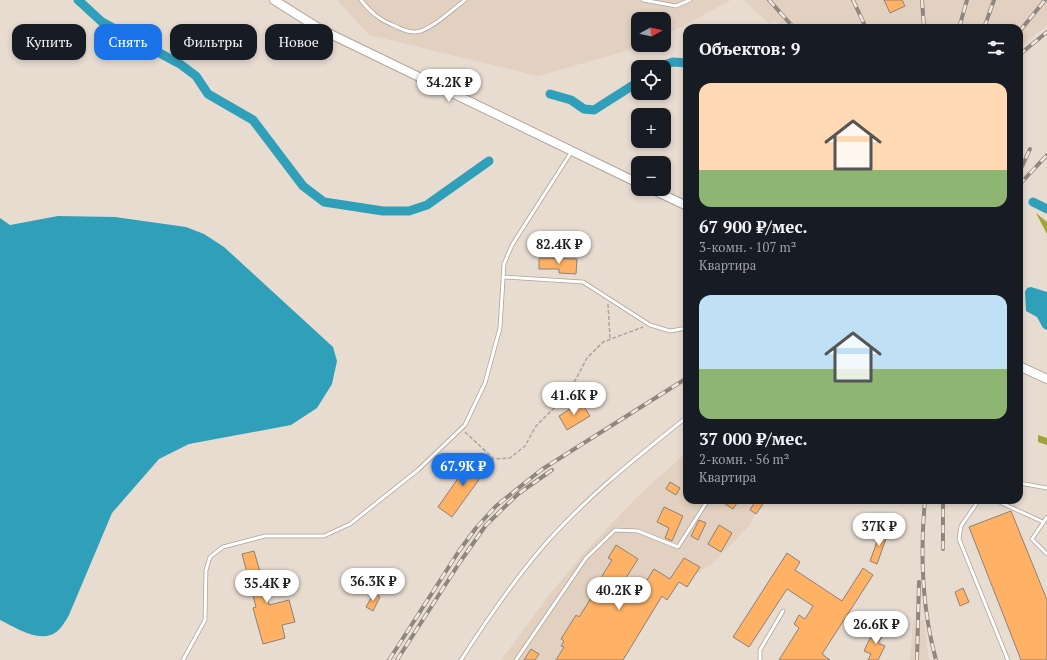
<!DOCTYPE html>
<html lang="ru">
<head>
<meta charset="utf-8">
<style>
	body { margin:0; font-family:"PT Serif",serif; background:#20242c; color:#f1f3f6; height:100vh; display:flex; flex-direction:column; font-size:15px; white-space:nowrap }
	* { box-sizing:border-box; margin:0 }
	p { font-size:13px; color:#9ea1a6 }
	.icon { flex:none; width:22px; height:22px; fill:none; stroke:currentColor; stroke-width:2; stroke-linecap:round; stroke-linejoin:round }
	.map { position:relative; flex:1; overflow:hidden }
	.drawer { position:absolute; left:683px; top:24px; width:340px; height:480px; display:flex; flex-direction:column; background:#171b24; border-radius:12px; box-shadow:0 2px 6px #0003 }
	.drawer>* { flex:none }
	.top-card { position:absolute; left:12px; top:24px; width:380px; height:36px; display:flex; gap:8px }
	.needle { width:26px; rotate:82deg }
	.buttons { position:absolute; left:631px; top:12px; display:grid; gap:8px }
	.buttons a { display:grid; place-items:center; width:40px; height:40px; border-radius:8px; background:#171b24; box-shadow:0 2px 6px #0003; font-size:20px }
	.price { position:absolute; translate:-50% -34px; padding:0 9px; border-radius:14px; background:#fff; color:#222; font-size:13px; line-height:26px; filter:drop-shadow(0 1px 2px #0008) }
	.price::after { content:''; position:absolute; left:50%; top:24px; width:12px; height:9px; margin-left:-6px; background:inherit; clip-path:polygon(0 0,100% 0,50% 100%) }
	.price.current { background:#1a73e8; color:#fff }
	ul { padding:0; list-style:none }
	li { display:grid; align-content:center; gap:8px; height:212px; padding:0 16px }
	li span { display:grid; place-items:center; height:124px; border-radius:12px; color:#555 }
	li>.icon { margin-inline-start:auto }
	span .icon { width:72px; height:72px; fill:#fffc; stroke-width:1 }
	li b { font-size:17px }
	h2 { display:flex; justify-content:space-between; align-items:center; height:48px; padding:0 16px; font-size:17px }
	.tag { padding:0 14px; border-radius:12px; background:#171b24; box-shadow:0 2px 6px #0003; font-size:14px; line-height:36px }
	.tag.current { background:#1a73e8; color:#fff }
	.map>svg:first-child { display:block }
	.built { fill:#e2d1c0 }
	.forest { fill:#a0a337 }
	.water { fill:#309fb9 }
	.lines { fill:none; stroke-linecap:round; stroke-linejoin:round }
	.canal { stroke:#309fb9; stroke-width:9 }
	.building { fill:#ffb265; stroke:#8c8177 }
	.service-casing { stroke:#aea298; stroke-width:4.5 }
	.tertiary-casing { stroke:#aea298; stroke-width:10 }
	.path { stroke:#ada49b; stroke-width:1.5; stroke-dasharray:4 2; stroke-linecap:butt }
	.service { stroke:#fff; stroke-width:3 }
	.tertiary { stroke:#fff; stroke-width:8 }
	.rail-casing { stroke:#8f877f; stroke-width:4 }
	.rail { stroke:#f5e9de; stroke-width:2.5; stroke-dasharray:8; stroke-linecap:butt }
</style>
</head>
<body>
<div class="map">
<svg width="1047" height="660" viewBox="0 0 1047 660">
	<rect width="100%" height="100%" fill="#e8dcd1"/>
	<g class="built">
		<path d="M337,0H731L664,36V19H638V45H647L538,76L369,35Z"/>
		<path d="M744,0H1047V25L1019,48V28H781L775,20L769,24Z"/>
		<path d="M687,452V500H760L750,525L711,565L702,569L700,573L697,572L687,587L678,582L667,600L662,597L623,660H501L552,591L585,552L640,494Z"/>
		<path d="M924,620L929,660H910L913,621Z"/>
	</g>
	<g class="forest">
		<path d="M1036,213L1047,222V234Z"/>
		<path d="M1038,435L1047,438V445L1038,442Z"/>
	</g>
	<g class="water">
		<path d="M58,216L115,217L186,227L204,234L224,247L333,347L337,361L332,384L317,408L291,425L189,444L159,459L112,513L69,615C65,622 60,631 53,634C36,642 15,627 0,620V218L10,225Z"/>
		<path d="M1031,287L1047,292V330L1043,328L1037,317L1026,311L1025,292L1027,288Z"/>
	</g>
	<g class="lines">
		<g class="canal">
			<path d="M78,0L102,22L180,64L196,76L208,94L253,120L303,186L324,202L383,211H409L427,205L489,161"/>
			<path d="M658,67L673,62L687,63"/>
			<path d="M550,94L571,100L584,109L594,110L638,82"/>
			<path d="M1033,202L1047,209"/>
		</g>
	</g>
	<g class="building">
		<path d="M884,0H902L905,6L890,13Z"/>
		<path d="M539,258L577,259L576,274L559,273V269H539Z"/>
		<path d="M581,402L590,416L567,430L559,416Z"/>
		<path d="M473,457L488,467L452,517L438,507Z"/>
		<path d="M670,482L680,488L676,495L666,489Z"/>
		<path d="M719,500H739L733,509Z"/>
		<path d="M756,500L763,504L756,514L750,510Z"/>
		<path d="M664,507L683,516L672,541L665,538L669,528L657,522Z"/>
		<path d="M1011,511L1047,600V660H1021L969,527Z"/>
		<path d="M699,520L706,523L698,540L691,536Z"/>
		<path d="M719,525L732,533L721,552L708,544Z"/>
		<path d="M881,531L888,533L877,564L870,561Z"/>
		<path d="M616,545L638,559L617,592L633,602L654,569L670,579L684,558L700,567L687,587L679,582L667,600L662,596L623,660H556L564,647L561,646L564,641L561,639L576,615L579,617L599,586L597,584L612,560L608,558Z"/>
		<path d="M254,551L261,575L267,574L270,586L264,587L269,605L289,600L295,622L282,625L285,638L263,644L253,608L256,607L242,554Z"/>
		<path d="M787,553L800,562L795,570L842,601L863,568L873,575L822,654L830,660H779L799,628L794,624L799,615L805,619L813,606L787,589L749,647L733,637Z"/>
		<path d="M963,588L969,602L960,606L955,592Z"/>
		<path d="M374,593L380,597L373,611L366,607Z"/>
		<path d="M881,625L887,629L878,643L885,646L878,660H868L871,654L864,651L870,638L872,639Z"/>
		<path d="M531,649L539,654L535,660H524Z"/>
	</g>
	<g class="lines">
		<defs>
			<g id="service">
				<path d="M361,0C371,13 380,20 395,26C402,29 408,33 416,32C430,31 453,9 465,0"/>
				<path d="M643,0L676,6L690,0"/>
				<path d="M503,277L583,282L650,325L670,331L687,328"/>
				<path d="M1019,483L1047,488"/>
				<path d="M979,500L961,526L959,539L1008,660"/>
				<path d="M995,500L1043,522"/>
				<path d="M1047,517L1032,539L1047,554"/>
				<path d="M183,660L205,620L206,570L210,557L223,547L265,536H324L350,524L418,470L465,425L485,383L500,328L504,264L512,245L572,151"/>
				<path d="M461,660C484,624 508,589 535,556C579,503 633,460 687,417"/>
				<path d="M516,660L586,558L615,530L638,531L678,547L708,500"/>
				<path d="M760,660V650L783,611"/>
			</g>
			<g id="tertiary">
				<path d="M274,0L320,29L638,183"/>
				<path d="M651,189L687,206"/>
				<path d="M1019,366L1047,379"/>
			</g>
		</defs>
		<use href="#service" class="service-casing"/>
		<use href="#tertiary" class="tertiary-casing"/>
		<g class="path">
			<path d="M608,304L610,338"/>
			<path d="M465,432L494,459L510,458L525,446L536,426L560,402L576,379L587,358L603,342L643,327"/>
		</g>
		<use href="#service" class="service"/>
		<use href="#tertiary" class="tertiary"/>
		<defs>
			<g id="rail">
				<path d="M769,0L794,28"/>
				<path d="M853,0L866,28"/>
				<path d="M922,0L924,28"/>
				<path d="M959,28L967,0"/>
				<path d="M984,28L994,0"/>
				<path d="M1019,32L1045,0"/>
				<path d="M1019,55L1047,32"/>
				<path d="M1019,173L1030,149"/>
				<path d="M1019,185L1047,155"/>
				<path d="M925,500C920,553 922,608 936,660"/>
				<path d="M943,549V500"/>
				<path d="M389,660L459,551L476,528L496,506L541,470L687,378"/>
				<path d="M397,660L460,562L486,525L518,494L552,470"/>
				<path d="M917,660L919,582"/>
			</g>
		</defs>
		<use href="#rail" class="rail-casing"/>
		<use href="#rail" class="rail"/>
	</g>
</svg>
<div class="buttons">
<a><svg class="needle" viewBox="-14 -14 28 28"><path d="M0-13l5 13h-10z" fill="#e53935"/><path d="M0 13l5-13h-10z" fill="#9ea1a6"/></svg></a>
<a><svg class="icon" aria-label="locate" viewBox="0 0 24 24"><circle cx="12" cy="12" r="6"/><path d="M12 2v4M12 18v4M2 12h4M18 12h4"/></svg></a>
<a>+</a>
<a>−</a>
</div>
<b class="price" style="left:449px;top:103px">34.2K ₽</b>
<b class="price" style="left:559px;top:265px">82.4K ₽</b>
<b class="price" style="left:574px;top:416px">41.6K ₽</b>
<b class="price current" style="left:463px;top:487px">67.9K ₽</b>
<b class="price" style="left:879px;top:547px">37K ₽</b>
<b class="price" style="left:373px;top:602px">36.3K ₽</b>
<b class="price" style="left:267px;top:604px">35.4K ₽</b>
<b class="price" style="left:619px;top:611px">40.2K ₽</b>
<b class="price" style="left:876px;top:645px">26.6K ₽</b>
<div class="top-card">
<a class="tag">Купить</a>
<a class="tag current">Снять</a>
<a class="tag">Фильтры</a>
<a class="tag">Новое</a>
</div>
<section class="drawer">
<h2>Объектов: 9<svg class="icon" aria-label="filters" viewBox="0 0 24 24"><path d="M4 7h16M4 17h16"/><circle cx="9" cy="7" r="2"/><circle cx="15" cy="17" r="2"/></svg></h2>
<ul>
<li><span style="background:linear-gradient(#ffd9b3 70%,#8fb573 0)"><svg class="icon" aria-label="home" viewBox="0 0 24 24"><path d="M3 11l9-7 9 7M6 9v11h12V9"/></svg></span><div><b>67 900 ₽/мес.</b><p>3-комн. · 107 m²</p><p>Квартира</p></div></li>
<li><span style="background:linear-gradient(#bfe0f5 60%,#8fb573 0)"><svg class="icon" aria-label="home" viewBox="0 0 24 24"><path d="M3 11l9-7 9 7M6 9v11h12V9"/></svg></span><div><b>37 000 ₽/мес.</b><p>2-комн. · 56 m²</p><p>Квартира</p></div></li>
</ul>
</section>
</div>
</body>
</html>
